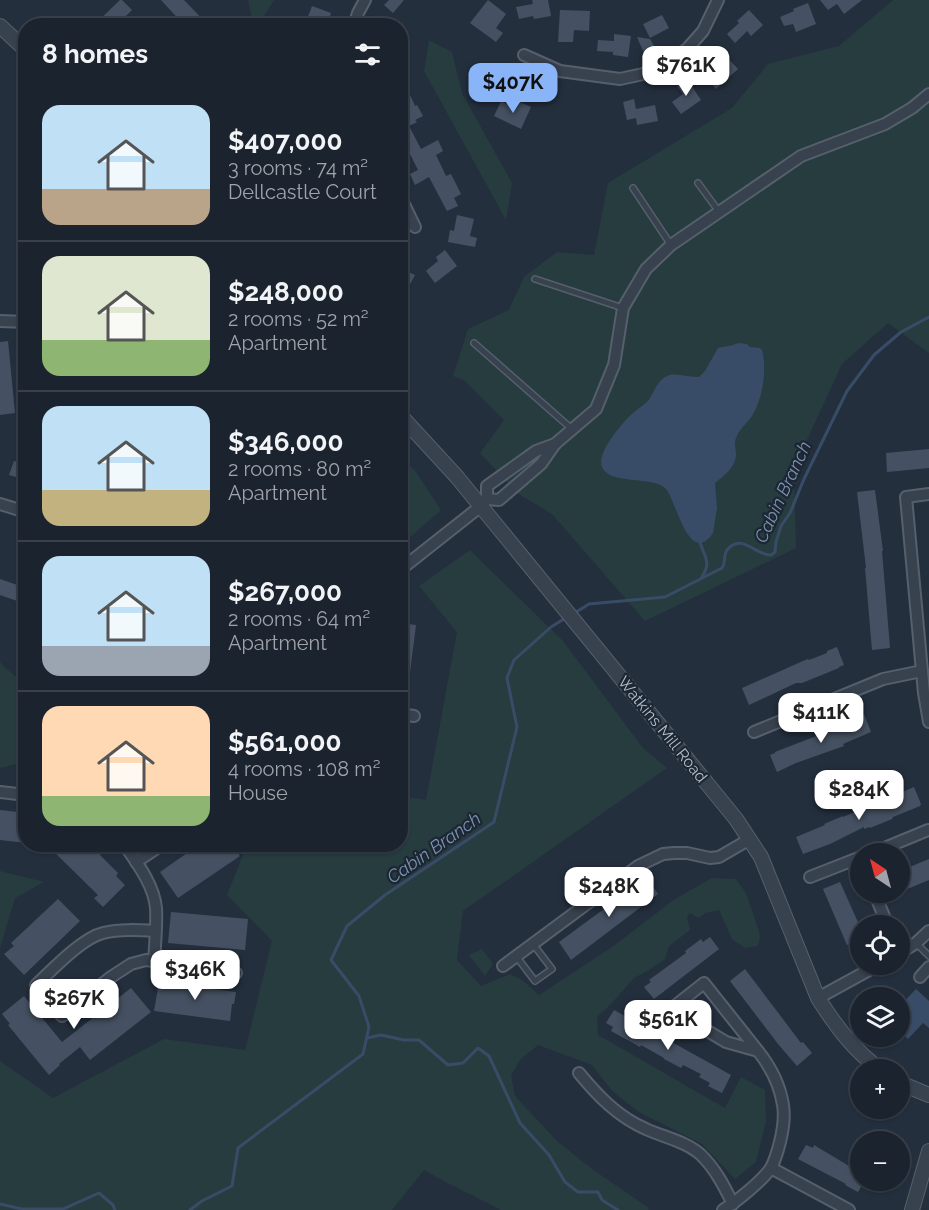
<!DOCTYPE html>
<html lang="en">
<head>
<meta charset="utf-8">
<style>
	body { margin:0; font-family:Raleway,sans-serif; background:#282f3a; color:#f1f3f6; height:100vh; display:flex; flex-direction:column; font-size:22px; white-space:nowrap }
	* { box-sizing:border-box; margin:0 }
	p { font-size:20px; color:#a0a4aa }
	.icon { flex:none; width:33px; height:33px; fill:none; stroke:currentColor; stroke-width:2; stroke-linecap:round; stroke-linejoin:round }
	.map { position:relative; flex:1; overflow:hidden }
	.details { position:absolute; left:18px; top:18px; width:390px; height:834px; display:flex; flex-direction:column; background:#1b232e; border-radius:24px; box-shadow:0 2px 4px #0004,0 0 0 2px #39404a }
	.details>* { flex:none }
	.needle { width:39px; rotate:324deg }
	.buttons { position:absolute; left:850px; top:843px; display:grid; gap:12px }
	.buttons a { display:grid; place-items:center; width:60px; height:60px; border-radius:50%; background:#1b232e; box-shadow:0 2px 4px #0004,0 0 0 2px #39404a; font-size:30px }
	.price { position:absolute; translate:-50% -51px; padding:0 14px; border-radius:12px; background:#fff; color:#222; font-size:20px; line-height:39px; filter:drop-shadow(0 2px 3px #0008) }
	.price::after { content:''; position:absolute; left:50%; top:36px; width:18px; height:14px; margin-left:-9px; background:inherit; clip-path:polygon(0 0,100% 0,50% 100%) }
	.price.selected { background:#8ab4f8; color:#111 }
	ul { padding:0; list-style:none }
	li { display:flex; align-items:center; gap:18px; height:150px; padding:0 24px }
	li+li { border-top:2px solid #39404a }
	li span { display:grid; place-items:center; flex:none; width:168px; height:120px; border-radius:18px; color:#555 }
	li>.icon { margin-inline-start:auto }
	span .icon { width:72px; height:72px; fill:#fffc; stroke-width:1 }
	li b { font-size:26px }
	h2 { display:flex; justify-content:space-between; align-items:center; height:72px; padding:0 24px; font-size:26px }
	.map>svg:first-child { display:block }
	.green { fill:#263c3f }
	.water { fill:#394c67 }
	.lines { fill:none; stroke-linecap:round; stroke-linejoin:round }
	.stream { stroke:#394c67; stroke-width:3 }
	.building { fill:#455162 }
	.service-casing { stroke:#565f6c; stroke-width:8 }
	.minor-casing { stroke:#565f6c; stroke-width:14 }
	.tertiary-casing { stroke:#565f6c; stroke-width:16 }
	.service { stroke:#38414e; stroke-width:5 }
	.minor { stroke:#38414e; stroke-width:10 }
	.tertiary { stroke:#38414e; stroke-width:14 }
	.labels { text-anchor:middle; stroke-width:4.5; stroke-linejoin:round; paint-order:stroke }
	.street-label { font-size:16px; fill:#b4bcc9; stroke:#1d2633 }
	.water-label { font-size:18px; font-style:italic; fill:#7c92b1; stroke:#1d2633 }
</style>
</head>
<body>
<div class="map">
<svg width="929" height="1210" viewBox="0 0 929 1210">
	<rect width="100%" height="100%" fill="#242f3e"/>
	<g class="green">
		<path d="M248,0H274L259,24L252,20Z"/>
		<path d="M893,0H929V353L888,323L842,364L794,468L796,548L645,621L552,514L517,493L480,453L504,420L465,381L453,376L468,329L509,310L524,277L557,252L594,255L608,183L732,108L768,64L839,46Z"/>
		<path d="M429,40L452,52L462,93L512,183L506,220L424,71Z"/>
		<path d="M401,456L416,472L441,510L401,545Z"/>
		<path d="M470,550L563,641L643,748L667,768L463,911L457,960L481,986L510,974L522,980L539,995L612,947L675,899L712,878L736,879L746,893L759,931L760,937L758,946L745,948L732,939L719,910L706,913L698,918L690,913L687,917L690,930L669,946L665,959L649,970L634,978L611,1004L597,1017L598,1035L725,1108L741,1077L765,1090L766,1122L756,1162L735,1179L702,1144L639,1112L613,1092L592,1065L538,1045L520,1060L511,1076L515,1096L557,1141L592,1169L649,1208L648,1210H501C476,1196 449,1185 424,1170L392,1210H0V1061L53,1098L164,1039L245,1050L272,941L227,895L247,845L400,844L401,796L426,800L457,632L419,586Z"/>
		<path d="M0,662L3,666L26,685L25,762L0,768Z"/>
		<path d="M0,871L44,882L15,898L0,948Z"/>
		<path d="M482,949L493,964L485,976L469,955Z"/>
	</g>
	<g class="water">
		<path d="M738,343L747,344L750,347L760,348L762,350C767,369 763,397 753,414C749,422 740,428 737,436C733,443 736,447 736,454C736,467 724,476 715,483L717,508L713,533C689,568 676,500 666,489C654,475 610,486 602,467C596,453 622,423 633,413C637,409 643,406 647,402C654,394 656,381 667,376C677,372 688,378 699,377L705,371L718,348L733,345Z"/>
		<path d="M916,989L929,1001V1028L923,1023L908,1039L900,1031V1006Z"/>
	</g>
	<g class="lines">
		<g class="stream">
			<path d="M700,542C704,557 712,561 702,577"/>
			<path d="M573,614L589,604L665,597L722,568C726,563 723,556 727,550C742,532 756,556 771,555L775,552L776,542L781,526L790,513L804,479L847,391L874,355L901,332L929,317"/>
			<path d="M367,1038L381,1035L404,1040H419L448,1065L463,1063L478,1048L489,1056L520,1123L549,1155L565,1182L578,1192H598L602,1200L618,1210"/>
			<path d="M0,1204L22,1209H63L99,1193L113,1205L115,1210"/>
			<path d="M190,1210L202,1201L232,1186L238,1148L363,1054L369,1027L359,996L331,960L347,926L385,895L494,822L517,727L507,678L514,660L551,627L567,617"/>
		</g>
	</g>
	<g class="building">
		<path d="M120,0H122L132,10L116,26H93Z"/>
		<path d="M161,0H184L209,26H185Z"/>
		<path d="M389,0H404L393,13L384,5Z"/>
		<path d="M488,0L506,14L496,28L503,33L496,42L470,23Z"/>
		<path d="M532,0H548L551,16L534,19L533,16L519,19L516,7L533,4Z"/>
		<path d="M820,0H862L844,14L837,4L828,10Z"/>
		<path d="M808,3L816,24L796,32L793,24L784,26L780,17L794,11L793,9Z"/>
		<path d="M312,6L331,13L327,26H315L306,22Z"/>
		<path d="M560,10L590,11L589,31L574,30L573,42H558Z"/>
		<path d="M749,10L763,25L751,36L747,31L735,43L727,34L739,23L737,21Z"/>
		<path d="M662,15L669,28L650,38L643,24Z"/>
		<path d="M614,34L631,36L628,57L613,55V52L597,51L598,40L614,41Z"/>
		<path d="M637,37L650,39L654,46L643,51Z"/>
		<path d="M722,52L738,69L716,89L695,66L704,59L709,65Z"/>
		<path d="M400,72L415,106L417,105L423,116L415,120L417,122L409,126L421,149L438,140L443,151L436,155L446,176L451,174L461,194L454,198L458,206L447,211L429,177L415,185L410,174L418,170L400,134Z"/>
		<path d="M687,79L701,100L681,114L672,102L683,94L677,86Z"/>
		<path d="M634,99L636,109L655,105L658,121L637,125L636,118L627,120L623,102Z"/>
		<path d="M501,101L517,108L520,102L531,107L521,129L494,116Z"/>
		<path d="M457,215L474,219L470,236L477,238L475,247L448,242L450,230L454,231Z"/>
		<path d="M445,250L457,266L435,283L426,271L438,261L436,257Z"/>
		<path d="M400,268L415,275L400,303Z"/>
		<path d="M8,341L15,413L0,415V342Z"/>
		<path d="M929,449V468L887,472L886,453Z"/>
		<path d="M14,461L26,464V480L9,475Z"/>
		<path d="M875,490L883,551H882L890,648L872,650L865,568H866L857,492Z"/>
		<path d="M0,579L26,588V604L0,595Z"/>
		<path d="M400,623L416,625L406,704H400Z"/>
		<path d="M837,647L844,665L839,667V668L802,683H796L749,705L742,688L803,661L808,659L809,660L827,653V651Z"/>
		<path d="M864,714L871,732L843,744L844,746L796,763L777,772L770,755L775,753V752L837,728V727Z"/>
		<path d="M914,787L921,804L920,806L893,817L892,819L870,828V827L864,829V827L830,844L803,854L796,837L825,825L824,824L843,816V817Z"/>
		<path d="M0,810L26,813V843L0,840Z"/>
		<path d="M46,844H91L101,854L100,855L118,873L116,876L125,885L103,907L94,898L98,895Z"/>
		<path d="M200,844H232L240,856L178,898L160,872Z"/>
		<path d="M929,859V880L900,892V871Z"/>
		<path d="M646,876L658,894L571,960L559,942L627,892L626,891Z"/>
		<path d="M840,882L861,929V940L847,945L823,889Z"/>
		<path d="M58,899L80,921L24,975L4,954L14,946L11,943Z"/>
		<path d="M171,912L248,919L245,950L168,943Z"/>
		<path d="M710,937L719,949L654,999L644,987L651,982L649,980L686,953L685,951L701,939L703,942Z"/>
		<path d="M745,969L801,1043L803,1042L812,1053L797,1066L778,1044L730,981Z"/>
		<path d="M159,982L236,992L234,1004H232L230,1021L154,1011Z"/>
		<path d="M131,988L151,1012L90,1060L80,1047L59,1064L60,1065L49,1075L8,1025L10,1024L2,1014L24,996L62,1042Z"/>
		<path d="M614,1010L627,1017L626,1018L637,1025L660,1038L661,1036L731,1075L722,1093L708,1086L710,1083L699,1077L701,1074L683,1065L681,1068L664,1059V1058L641,1045L640,1047L611,1031L613,1027L606,1023Z"/>
		<path d="M806,1145L813,1148L814,1145L854,1169L855,1167L861,1171V1180H865L858,1192L845,1185L846,1184L798,1159Z"/>
	</g>
	<g class="lines">
		<defs>
			<g id="service">
				<path d="M149,26H151"/>
				<path d="M698,183L720,213"/>
				<path d="M633,188L671,245"/>
				<path d="M535,279L623,308"/>
				<path d="M474,343L573,430"/>
				<path d="M916,943L929,956"/>
				<path d="M516,956L535,981L552,969L533,944"/>
			</g>
			<g id="minor">
				<path d="M354,26L358,13L365,0"/>
				<path d="M524,55L560,71L620,79L643,74L665,65L687,49L703,31L718,0"/>
				<path d="M400,196L415,227"/>
				<path d="M0,321L26,322"/>
				<path d="M555,444L596,409L614,365L623,308L646,269L671,245L801,156L885,124L912,108L929,94"/>
				<path d="M929,494L906,497L924,693L929,722"/>
				<path d="M0,504L26,512"/>
				<path d="M400,570L481,506L487,499V486L536,451L555,444L541,464L499,500L487,499"/>
				<path d="M400,714L414,716"/>
				<path d="M754,732L883,679L922,671"/>
				<path d="M0,792L26,795"/>
				<path d="M124,844C137,863 154,885 156,908C157,925 155,944 154,961"/>
				<path d="M870,854L928,830"/>
				<path d="M136,862L163,844"/>
				<path d="M810,877L861,857"/>
				<path d="M874,892L888,926"/>
				<path d="M155,931C138,930 120,929 103,933C82,938 52,970 36,985L62,1016L111,977L131,964L146,960L236,973"/>
				<path d="M900,953L916,943L929,931"/>
				<path d="M503,966L638,866L663,854L674,853H687L710,858L719,857L750,839"/>
				<path d="M920,977L929,967"/>
				<path d="M818,998L880,964"/>
				<path d="M579,1073C598,1096 618,1117 646,1129C663,1137 685,1141 700,1154C715,1168 724,1186 733,1204"/>
				<path d="M771,1168L849,1210"/>
				<path d="M723,1210C737,1201 761,1182 771,1168C775,1160 778,1150 780,1142C783,1130 785,1117 783,1105C780,1086 770,1066 758,1051L704,983L671,1009L726,1042L758,1051"/>
			</g>
			<g id="tertiary">
				<path d="M0,26L26,50"/>
				<path d="M400,415L457,477L736,819L761,857L818,998C835,1025 854,1051 881,1070"/>
				<path d="M900,1083L929,1095"/>
				<path d="M912,1210L929,1151"/>
			</g>
		</defs>
		<use href="#service" class="service-casing"/>
		<use href="#minor" class="minor-casing"/>
		<use href="#tertiary" class="tertiary-casing"/>
		<use href="#service" class="service"/>
		<use href="#minor" class="minor"/>
		<use href="#tertiary" class="tertiary"/>
	</g>
	<g class="labels">
		<g class="street-label">
			<text transform="translate(663 729) rotate(51)" y="6">Watkins Mill Road</text>
		</g>
		<g class="water-label">
			<text transform="translate(783 492) rotate(-65)" y="6">Cabin Branch</text>
			<text transform="translate(434 848) rotate(-35)" y="6">Cabin Branch</text>
		</g>
	</g>
</svg>
<div class="buttons">
<a><svg class="needle" viewBox="-14 -14 28 28"><path d="M0-13l5 13h-10z" fill="#e53935"/><path d="M0 13l5-13h-10z" fill="#a0a4aa"/></svg></a>
<a><svg class="icon" aria-label="locate" viewBox="0 0 24 24"><circle cx="12" cy="12" r="6"/><path d="M12 2v4M12 18v4M2 12h4M18 12h4"/></svg></a>
<a><svg class="icon" aria-label="layers" viewBox="0 0 24 24"><path d="M12 4l9 5-9 5-9-5zM3 14l9 5 9-5"/></svg></a>
<a>+</a>
<a>−</a>
</div>
<b class="price" style="left:686px;top:97px">$761K</b>
<b class="price selected" style="left:513px;top:114px">$407K</b>
<b class="price" style="left:821px;top:744px">$411K</b>
<b class="price" style="left:859px;top:821px">$284K</b>
<b class="price" style="left:609px;top:918px">$248K</b>
<b class="price" style="left:195px;top:1001px">$346K</b>
<b class="price" style="left:74px;top:1030px">$267K</b>
<b class="price" style="left:668px;top:1051px">$561K</b>
<section class="details">
<h2>8 homes<svg class="icon" aria-label="filters" viewBox="0 0 24 24"><path d="M4 7h16M4 17h16"/><circle cx="9" cy="7" r="2"/><circle cx="15" cy="17" r="2"/></svg></h2>
<ul>
<li><span style="background:linear-gradient(#bfe0f5 70%,#b9a48a 0)"><svg class="icon" aria-label="home" viewBox="0 0 24 24"><path d="M3 11l9-7 9 7M6 9v11h12V9"/></svg></span><div><b>$407,000</b><p>3 rooms · 74 m²</p><p>Dellcastle Court</p></div></li>
<li><span style="background:linear-gradient(#dfe7d0 70%,#8fb573 0)"><svg class="icon" aria-label="home" viewBox="0 0 24 24"><path d="M3 11l9-7 9 7M6 9v11h12V9"/></svg></span><div><b>$248,000</b><p>2 rooms · 52 m²</p><p>Apartment</p></div></li>
<li><span style="background:linear-gradient(#bfe0f5 70%,#c2b280 0)"><svg class="icon" aria-label="home" viewBox="0 0 24 24"><path d="M3 11l9-7 9 7M6 9v11h12V9"/></svg></span><div><b>$346,000</b><p>2 rooms · 80 m²</p><p>Apartment</p></div></li>
<li><span style="background:linear-gradient(#bfe0f5 75%,#9aa5b1 0)"><svg class="icon" aria-label="home" viewBox="0 0 24 24"><path d="M3 11l9-7 9 7M6 9v11h12V9"/></svg></span><div><b>$267,000</b><p>2 rooms · 64 m²</p><p>Apartment</p></div></li>
<li><span style="background:linear-gradient(#ffd9b3 75%,#8fb573 0)"><svg class="icon" aria-label="home" viewBox="0 0 24 24"><path d="M3 11l9-7 9 7M6 9v11h12V9"/></svg></span><div><b>$561,000</b><p>4 rooms · 108 m²</p><p>House</p></div></li>
</ul>
</section>
</div>
</body>
</html>
